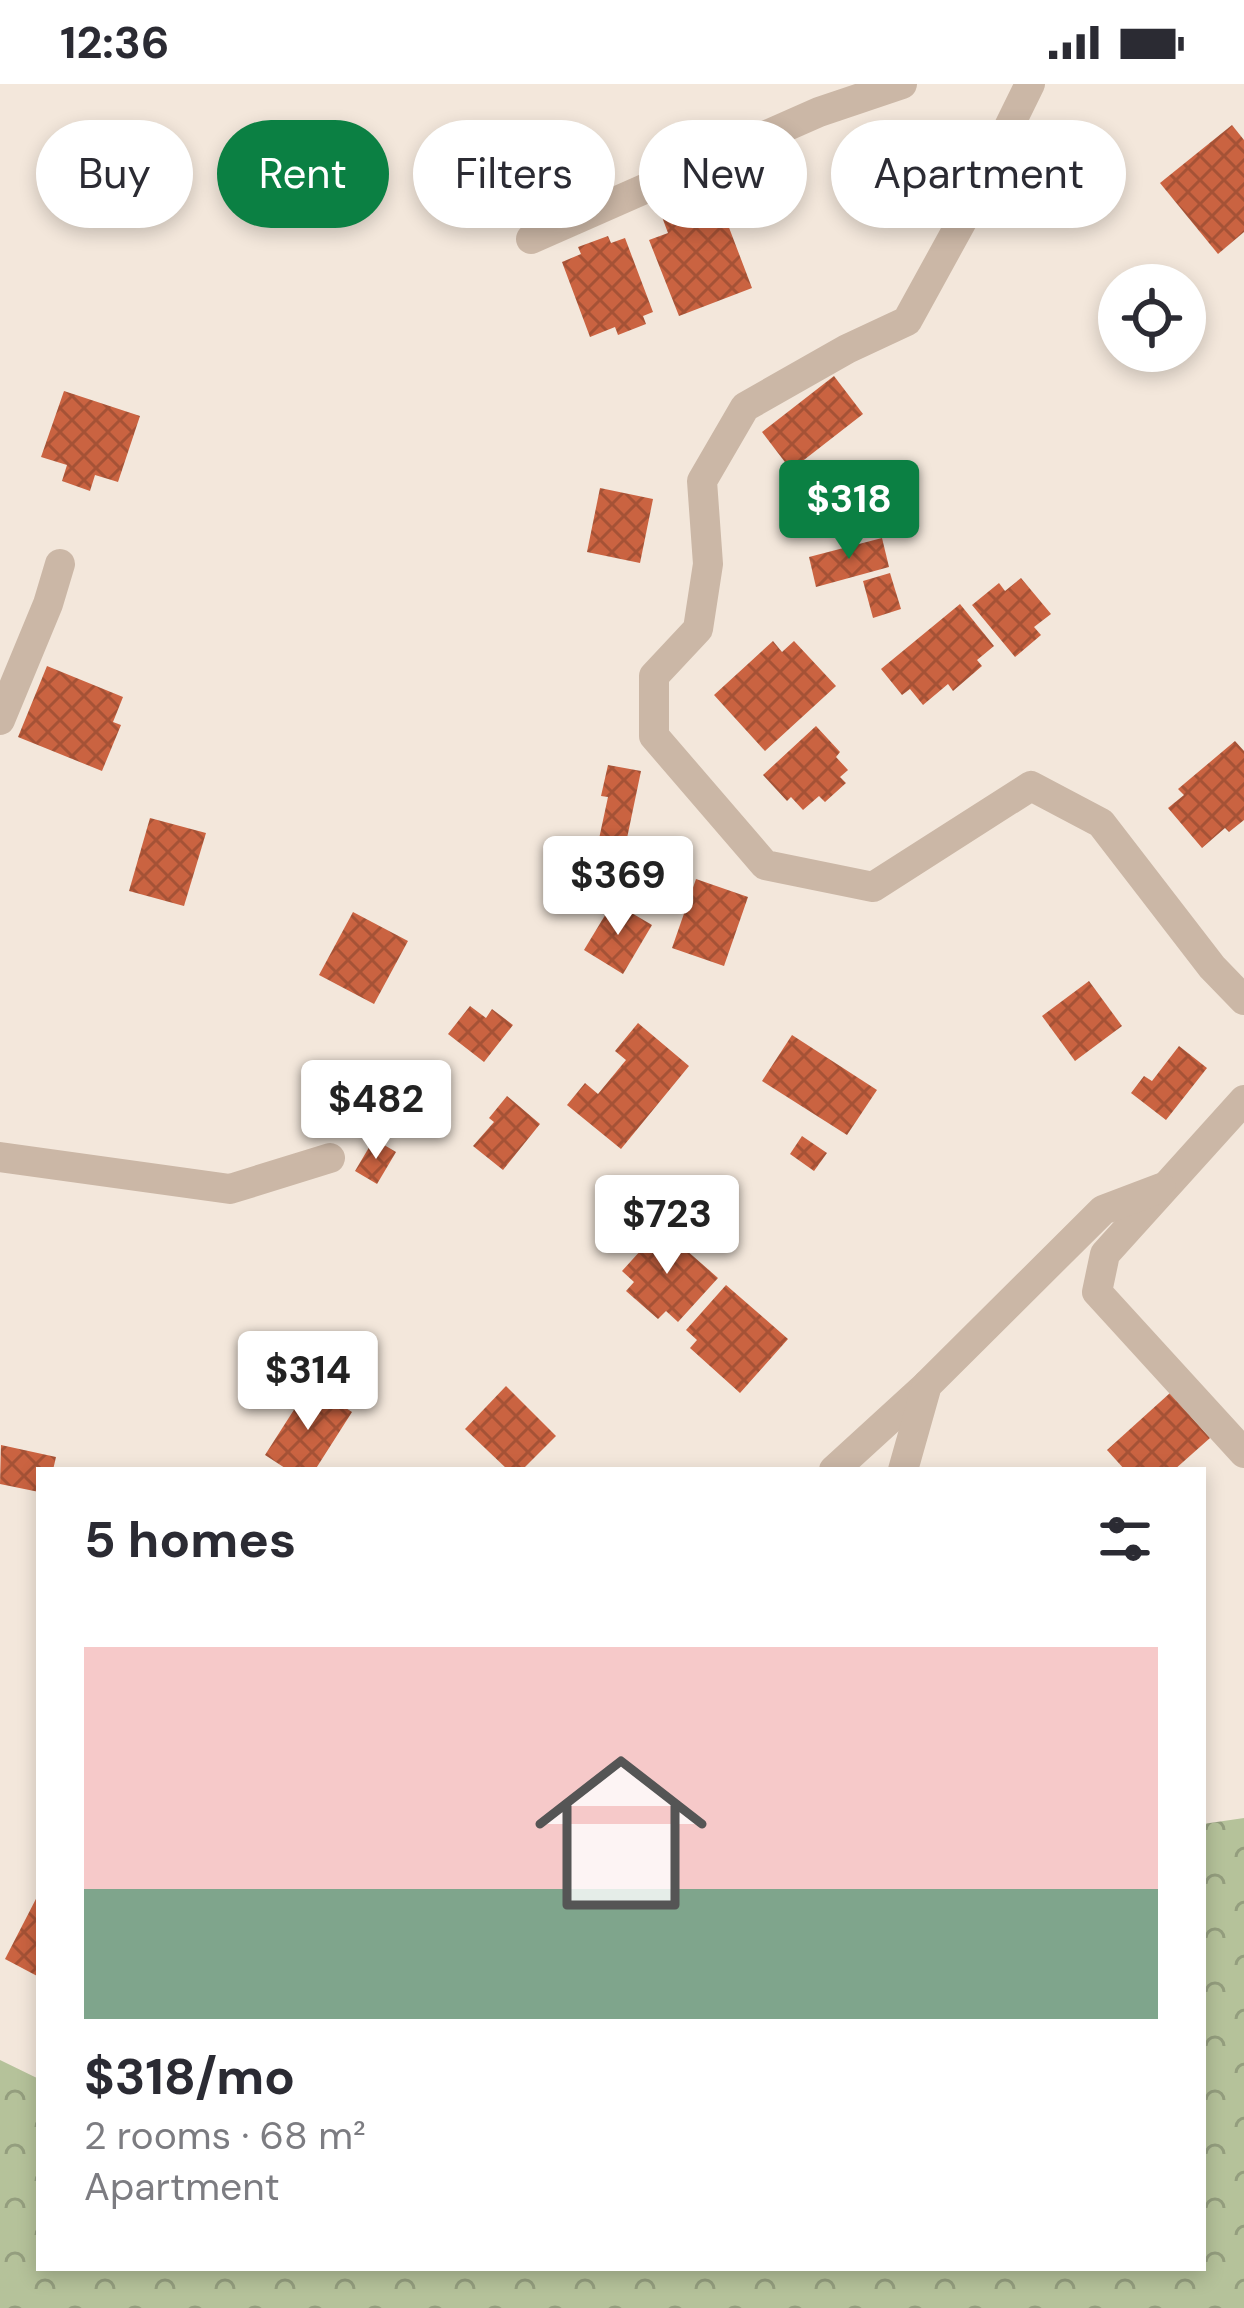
<!DOCTYPE html>
<html lang="en">
<head>
<meta charset="utf-8">
<style>
	body { margin:0; font-family:"DM Sans",sans-serif; background:#f2f2f3; color:#2b2b33; height:100vh; display:flex; flex-direction:column; font-size:45px; white-space:nowrap }
	* { box-sizing:border-box; margin:0 }
	p { font-size:39px; color:#7c7c81 }
	.icon { flex:none; width:66px; height:66px; fill:none; stroke:currentColor; stroke-width:2; stroke-linecap:round; stroke-linejoin:round }
	.map { position:relative; flex:1; overflow:hidden }
	.sheet { position:absolute; left:36px; top:1383px; width:1170px; height:804px; display:flex; flex-direction:column; background:#fff; border-radius:0px; box-shadow:0 6px 18px #0003 }
	.sheet>* { flex:none }
	.banner { position:absolute; left:36px; top:36px; width:1173px; height:108px; display:flex; gap:24px }
	.buttons { position:absolute; left:1098px; top:180px; display:grid; gap:24px }
	.buttons a { display:grid; place-items:center; width:108px; height:108px; border-radius:50%; background:#fff; box-shadow:0 6px 18px #0003; font-size:60px }
	.price { position:absolute; translate:-50% -102px; padding:0 27px; border-radius:12px; background:#fff; color:#222; font-size:39px; line-height:78px; filter:drop-shadow(0 3px 6px #0008) }
	.price::after { content:''; position:absolute; left:50%; top:72px; width:36px; height:27px; margin-left:-18px; background:inherit; clip-path:polygon(0 0,100% 0,50% 100%) }
	.price.on { background:#0b8043; color:#fff }
	ul { padding:0; list-style:none }
	li { display:grid; align-content:center; gap:24px; height:636px; padding:0 48px }
	li span { display:grid; place-items:center; height:372px; border-radius:0px; color:#555 }
	li>.icon { margin-inline-start:auto }
	span .icon { width:216px; height:216px; fill:#fffc; stroke-width:1 }
	li b { font-size:51px }
	h2 { display:flex; justify-content:space-between; align-items:center; height:144px; padding:0 48px; font-size:51px }
	.chip { padding:0 42px; border-radius:54px; background:#fff; box-shadow:0 6px 18px #0003; font-size:42px; line-height:108px }
	.chip.on { background:#0b8043; color:#fff }
	.status { display:flex; justify-content:space-between; align-items:center; height:84px; padding:0 60px; background:#fff; direction:ltr }
	.status svg { height:33px; fill:currentColor }
	.map>svg:first-child { display:block }
	.forest { fill:url(#forest-crowns) }
	.building { fill:url(#building-cross-hatch) }
	.lines { fill:none; stroke-linecap:round; stroke-linejoin:round }
	.minor { stroke:#cbb7a6; stroke-width:30 }
</style>
</head>
<body>
<div class="status"><b>12:36</b><svg viewBox="0 0 49 12"><path d="M0 12V9h3v3zM5 12V6h3v6zM10 12V3h3v9zM15 12V0h3v12zM26 1h20v11H26zM47 4h2v5h-2z"/></svg></div>
<div class="map">
<svg width="1244" height="2224" viewBox="0 0 1244 2224">
	<defs>
		<pattern id="forest-crowns" width="20" height="18" patternUnits="userSpaceOnUse" patternTransform="scale(3)"><rect width="20" height="18" fill="#b5c29a"/><path d="M2 6a3 3 0 1 1 6 0M12 15a3 3 0 1 1 6 0" fill="none" stroke="#949e7e"/></pattern>
		<pattern id="building-cross-hatch" width="8" height="8" patternUnits="userSpaceOnUse" patternTransform="scale(3)"><rect width="8" height="8" fill="#ca6341"/><path d="M0 0l8 8M0 8l8-8" fill="none" stroke="#a55236"/></pattern>
	</defs>
	<rect width="100%" height="100%" fill="#f3e7db"/>
	<path class="forest" d="M1244,1734V2224H0V1976L39,1995V2184H1203V1740Z"/>
	<g class="building">
		<path d="M1232,41L1244,56V148L1218,170L1160,99Z"/>
		<path d="M717,112L752,204L679,232L649,156L668,149L662,133Z"/>
		<path d="M608,152L611,159L625,154L653,228L643,232L646,240L618,251L615,243L590,253L562,178L581,170L578,163Z"/>
		<path d="M834,292L863,330L791,386L762,348Z"/>
		<path d="M64,307L140,332L118,398L95,391L90,407L62,397L67,381L41,373Z"/>
		<path d="M862,402L874,433L839,446L828,415Z"/>
		<path d="M600,404L653,415L640,479L587,468Z"/>
		<path d="M882,454L889,483L816,503L809,473Z"/>
		<path d="M890,489L901,525L873,534L863,497Z"/>
		<path d="M1021,494L1051,530L1034,543L1041,551L1015,573L972,521L999,499L1005,507Z"/>
		<path d="M960,520L994,562L977,576L982,582L953,607L948,600L923,621L910,605L902,611L881,585Z"/>
		<path d="M773,557L782,568L794,557L836,602L765,667L714,611Z"/>
		<path d="M47,582L123,613L113,638L121,641L102,687L18,653Z"/>
		<path d="M816,642L840,668L836,673L848,686L840,693L846,699L825,718L819,712L803,726L791,713L787,717L763,691Z"/>
		<path d="M1235,657L1244,667V736L1229,748L1225,744L1202,764L1168,724L1184,711L1178,705Z"/>
		<path d="M608,681L641,687L621,783L594,778L608,713L601,712Z"/>
		<path d="M150,734L206,749L184,822L129,807Z"/>
		<path d="M696,795L748,813L724,882L672,864Z"/>
		<path d="M613,818L652,841L623,890L584,866Z"/>
		<path d="M353,828L408,857L374,920L319,891Z"/>
		<path d="M1089,897L1122,942L1075,977L1042,932Z"/>
		<path d="M470,922L486,934L492,925L513,941L484,978L448,950Z"/>
		<path d="M638,939L689,982L621,1065L567,1021L585,999L598,1010L626,976L615,967Z"/>
		<path d="M792,951L877,1006L847,1051L762,997Z"/>
		<path d="M1179,962L1207,984L1166,1036L1131,1009L1144,992L1152,997Z"/>
		<path d="M507,1012L540,1040L503,1086L473,1062L494,1038L489,1034Z"/>
		<path d="M802,1052L827,1069L814,1087L790,1070Z"/>
		<path d="M374,1055L396,1068L377,1100L355,1087Z"/>
		<path d="M661,1144L718,1194L678,1238L666,1227L658,1235L626,1207L634,1198L622,1187Z"/>
		<path d="M726,1201L788,1255L740,1309L690,1264L697,1256L686,1246Z"/>
		<path d="M506,1302L556,1352L522,1386H508L465,1345Z"/>
		<path d="M306,1307L325,1319L329,1313L352,1328L315,1386H288L265,1371Z"/>
		<path d="M1170,1309L1210,1354L1174,1386H1125L1107,1366Z"/>
		<path d="M1,1361L56,1373L53,1386H39V1408L0,1400Z"/>
		<path d="M39,1809V1893L5,1875Z"/>
	</g>
	<g class="lines">
		<g class="minor">
			<path d="M1030,0L968,126L907,237L847,265L745,323L702,397L708,480L698,545L654,592V652L765,781L873,803L1031,702L1101,739L1212,883L1244,916"/>
			<path d="M531,155L819,28L902,0"/>
			<path d="M0,636L48,520L60,480"/>
			<path d="M1244,1016L1105,1170L1097,1208L1244,1369"/>
			<path d="M0,1073L230,1105L330,1074"/>
			<path d="M834,1386L927,1301"/>
			<path d="M903,1386L927,1301L1103,1126L1161,1104"/>
		</g>
	</g>
</svg>
<div class="buttons">
<a><svg class="icon" aria-label="locate" viewBox="0 0 24 24"><circle cx="12" cy="12" r="6"/><path d="M12 2v4M12 18v4M2 12h4M18 12h4"/></svg></a>
</div>
<b class="price on" style="left:849px;top:478px">$318</b>
<b class="price" style="left:618px;top:854px">$369</b>
<b class="price" style="left:376px;top:1078px">$482</b>
<b class="price" style="left:667px;top:1193px">$723</b>
<b class="price" style="left:308px;top:1349px">$314</b>
<div class="banner">
<a class="chip">Buy</a>
<a class="chip on">Rent</a>
<a class="chip">Filters</a>
<a class="chip">New</a>
<a class="chip">Apartment</a>
</div>
<section class="sheet">
<h2>5 homes<svg class="icon" aria-label="filters" viewBox="0 0 24 24"><path d="M4 7h16M4 17h16"/><circle cx="9" cy="7" r="2"/><circle cx="15" cy="17" r="2"/></svg></h2>
<ul>
<li><span style="background:linear-gradient(#f6c9c9 65%,#7fa58c 0)"><svg class="icon" aria-label="home" viewBox="0 0 24 24"><path d="M3 11l9-7 9 7M6 9v11h12V9"/></svg></span><div><b>$318/mo</b><p>2 rooms · 68 m²</p><p>Apartment</p></div></li>
</ul>
</section>
</div>
</body>
</html>
